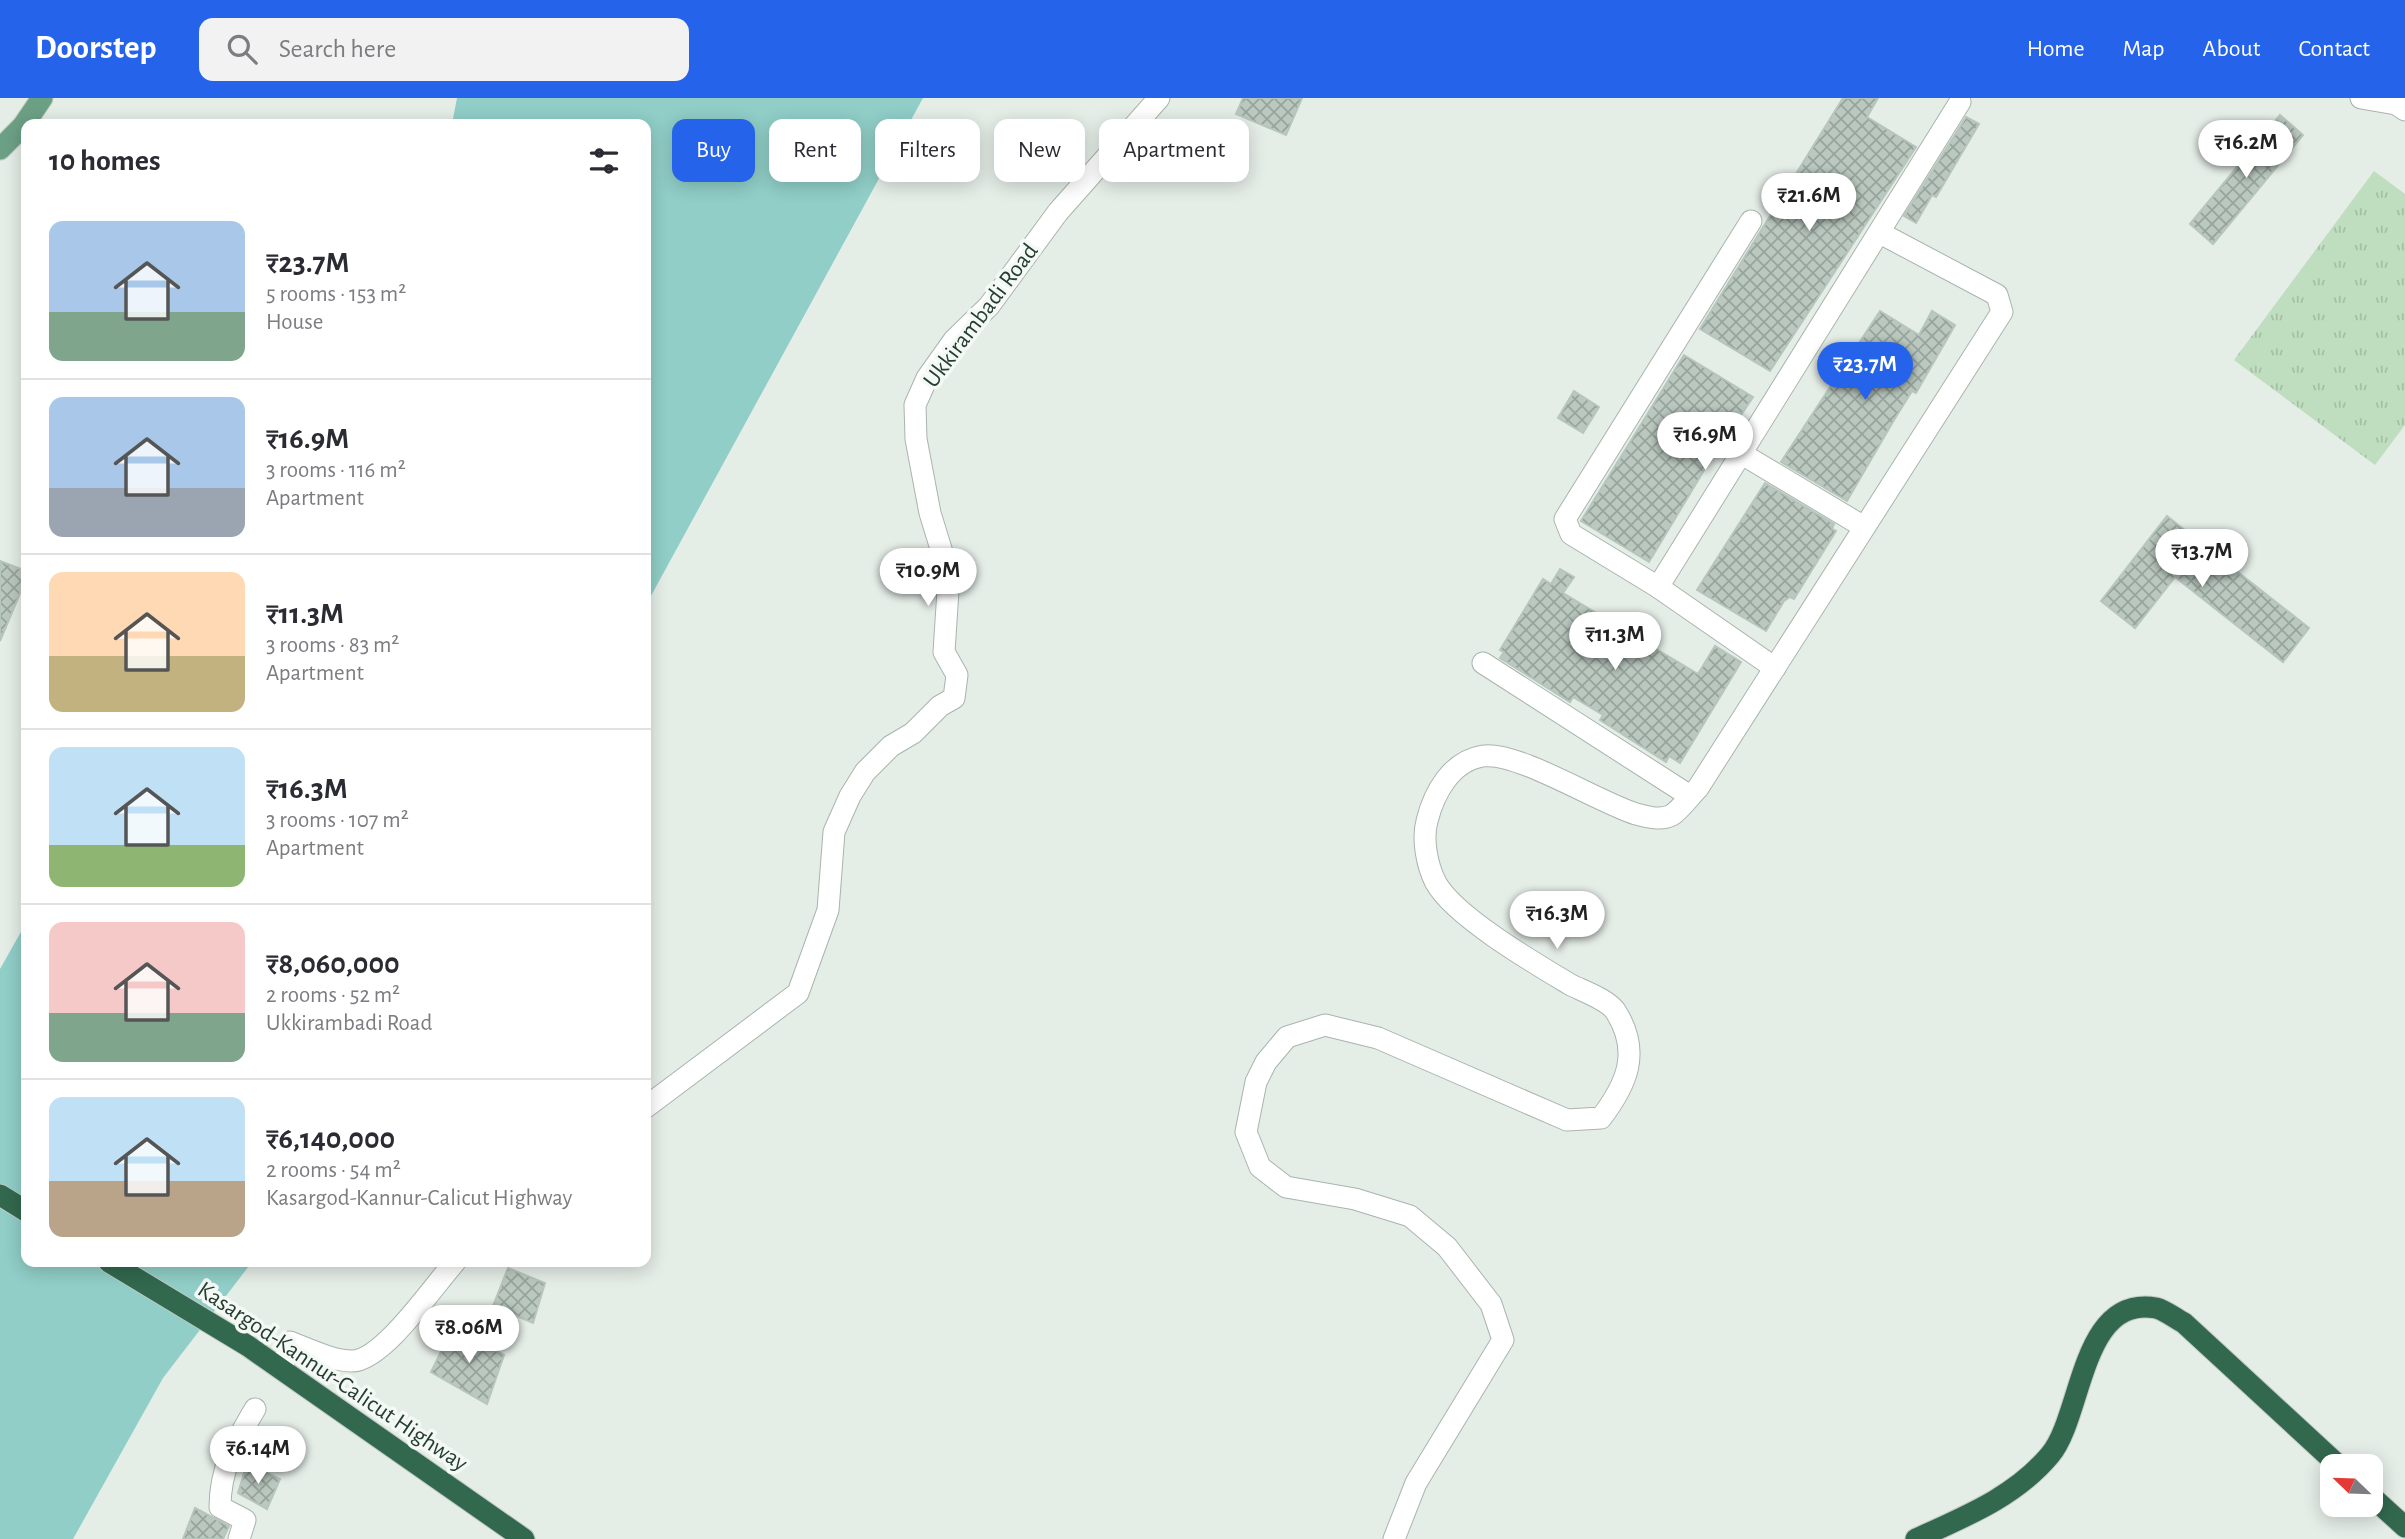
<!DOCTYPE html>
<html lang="en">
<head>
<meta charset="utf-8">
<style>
	body { margin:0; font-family:"Alegreya Sans",sans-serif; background:#f2f2f3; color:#2b2b33; height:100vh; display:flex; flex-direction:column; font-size:26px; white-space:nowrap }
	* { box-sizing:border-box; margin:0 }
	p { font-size:23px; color:#7c7c81 }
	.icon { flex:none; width:38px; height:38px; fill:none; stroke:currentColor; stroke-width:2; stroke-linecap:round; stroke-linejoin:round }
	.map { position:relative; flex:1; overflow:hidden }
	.drawer { position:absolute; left:21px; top:21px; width:630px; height:1148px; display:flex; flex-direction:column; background:#fff; border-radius:14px; box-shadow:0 4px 18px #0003 }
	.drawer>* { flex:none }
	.banner { position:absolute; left:672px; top:21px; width:665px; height:63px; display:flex; gap:14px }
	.needle { width:46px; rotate:293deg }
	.buttons { position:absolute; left:2320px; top:1356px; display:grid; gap:14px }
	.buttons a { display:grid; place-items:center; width:63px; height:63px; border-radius:14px; background:#fff; box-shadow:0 4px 18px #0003; font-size:35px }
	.price { position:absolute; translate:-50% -60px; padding:0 16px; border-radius:24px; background:#fff; color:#222; font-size:23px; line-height:46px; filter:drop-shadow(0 2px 4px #0008) }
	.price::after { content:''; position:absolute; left:50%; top:42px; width:21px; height:16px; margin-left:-10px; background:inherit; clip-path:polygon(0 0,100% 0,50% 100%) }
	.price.active { background:#2563eb; color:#fff }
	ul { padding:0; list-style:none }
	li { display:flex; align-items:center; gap:21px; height:175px; padding:0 28px }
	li+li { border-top:2px solid #e1e1e2 }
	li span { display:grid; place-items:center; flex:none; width:196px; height:140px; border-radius:14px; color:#555 }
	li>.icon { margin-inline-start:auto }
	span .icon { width:84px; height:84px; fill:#fffc; stroke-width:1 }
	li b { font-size:30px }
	h2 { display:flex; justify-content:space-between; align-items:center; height:84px; padding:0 28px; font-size:30px }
	.tag { padding:0 24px; border-radius:14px; background:#fff; box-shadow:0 4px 18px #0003; font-size:24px; line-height:63px }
	.tag.active { background:#2563eb; color:#fff }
	header { display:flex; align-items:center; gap:42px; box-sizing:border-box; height:98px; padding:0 35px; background:#2563eb; color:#fff }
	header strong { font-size:33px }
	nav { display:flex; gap:38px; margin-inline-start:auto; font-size:24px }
	.search { width:490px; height:63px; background:#f2f2f3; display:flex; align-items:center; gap:18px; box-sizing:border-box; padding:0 24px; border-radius:14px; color:#7c7c81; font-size:26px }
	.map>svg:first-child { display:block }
	.grass { fill:url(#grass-tufts) }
	.water { fill:#90cec7 }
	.building { fill:url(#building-cross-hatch); stroke:#b7c6bc; stroke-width:2 }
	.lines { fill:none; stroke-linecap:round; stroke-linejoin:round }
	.minor-casing { stroke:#a8b5ac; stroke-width:23 }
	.major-casing { stroke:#c2c9c5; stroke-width:23 }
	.highway-casing { stroke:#c2c9c5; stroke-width:23 }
	.minor { stroke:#fff; stroke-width:21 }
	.major { stroke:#6ca084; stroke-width:21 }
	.highway { stroke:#32684e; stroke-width:21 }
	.labels { text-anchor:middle; stroke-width:7; stroke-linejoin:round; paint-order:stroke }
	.street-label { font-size:24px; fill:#253e30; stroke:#f5f9f6 }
</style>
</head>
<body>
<header>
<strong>Doorstep</strong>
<div class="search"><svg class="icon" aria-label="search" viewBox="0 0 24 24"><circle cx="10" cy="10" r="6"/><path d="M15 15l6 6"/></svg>Search here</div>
<nav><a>Home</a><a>Map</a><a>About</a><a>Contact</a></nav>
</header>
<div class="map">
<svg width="2405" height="1441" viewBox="0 0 2405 1441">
	<defs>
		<pattern id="grass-tufts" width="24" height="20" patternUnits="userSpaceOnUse" patternTransform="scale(1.75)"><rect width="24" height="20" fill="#bfddbf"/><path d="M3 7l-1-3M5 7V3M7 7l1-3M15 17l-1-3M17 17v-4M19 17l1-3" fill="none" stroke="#a4bfa4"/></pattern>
		<pattern id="building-cross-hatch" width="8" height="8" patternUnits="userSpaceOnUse" patternTransform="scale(1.75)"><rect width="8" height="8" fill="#bac8bf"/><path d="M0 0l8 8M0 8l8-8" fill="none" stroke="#97a49c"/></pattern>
	</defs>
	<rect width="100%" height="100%" fill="#e5ede7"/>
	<path class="grass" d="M2374,73L2405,96V327L2375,367L2234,262Z"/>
	<g class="water">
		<path d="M457,0H923L646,507V26H452Z"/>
		<path d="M26,825V1164H252L163,1280L73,1441H0V871Z"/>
	</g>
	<g class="building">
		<path d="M1243,0H1302L1286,37L1236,16Z"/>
		<path d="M1843,0H1878L1867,19L1916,49L1770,273L1700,231Z"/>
		<path d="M2280,17L2303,37L2213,146L2190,126Z"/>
		<path d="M1966,19L1979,26L1936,99L1932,97L1916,125L1904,118Z"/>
		<path d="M1880,213L1919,237L1932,213L1955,227L1916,295L1912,293L1894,322L1847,403L1781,364Z"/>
		<path d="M1684,257L1753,299L1703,374L1649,464L1581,423Z"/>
		<path d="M1574,293L1599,309L1583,335L1558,320Z"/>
		<path d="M1765,385L1834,426L1832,431L1836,433L1794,501L1790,499L1784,503L1766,533L1697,492Z"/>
		<path d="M2167,418L2309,530L2283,564L2175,479L2135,530L2101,503Z"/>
		<path d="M0,463L26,473V481L0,543Z"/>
		<path d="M1560,471L1574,479L1563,495L1698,576L1715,548L1741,564L1680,665L1669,658L1666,664L1600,622L1603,617L1573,599L1570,604L1500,560L1504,554L1500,552L1543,481L1551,486Z"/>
		<path d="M508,1170L545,1185L533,1225L493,1208Z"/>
		<path d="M453,1229L504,1257L487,1306L431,1274Z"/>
		<path d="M247,1366L280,1381L267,1411L238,1395Z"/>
		<path d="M195,1410L229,1428L223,1441H183Z"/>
	</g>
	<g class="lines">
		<defs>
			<g id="minor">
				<path d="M2361,0L2396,6L2405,12"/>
				<path d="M1742,356L1864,429"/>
				<path d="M1658,489L1571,436L1565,421L1751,123"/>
				<path d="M1483,565L1690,698"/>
				<path d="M1775,570L1658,489L1960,4"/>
				<path d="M646,1009L798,895L828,812L834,734L850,698L865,674L891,648L913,635L940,608L954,600L957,577L944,554L949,477L930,415L916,341L915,307L927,280L954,242L989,208L1058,114L1159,0"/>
				<path d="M282,1271L290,1244C308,1251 333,1263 352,1263C383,1263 434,1187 455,1164"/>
				<path d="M239,1441L245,1422L220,1409C220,1370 236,1343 255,1311"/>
				<path d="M1394,1441L1416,1385L1503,1242L1491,1206L1447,1149L1410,1118L1355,1101L1286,1089L1260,1069L1246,1034L1256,984L1266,964L1287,939L1325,927L1378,940L1567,1022L1601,1020C1627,986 1641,954 1616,914C1609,902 1583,893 1571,887C1536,866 1455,819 1436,785C1427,768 1422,741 1427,723C1434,695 1451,663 1483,658C1517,653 1598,704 1636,716C1647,719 1661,723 1672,717C1681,711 1690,698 1698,690L2002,214L1997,197L1880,135"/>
			</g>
			<path id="major" d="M0,51L23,28L42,0"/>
			<g id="highway">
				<path d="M0,1097L26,1113"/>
				<path d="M109,1164L248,1248L524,1441"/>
				<path d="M2371,1398L2405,1429"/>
				<path d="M1916,1441C1964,1419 2015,1399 2050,1357C2083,1318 2080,1197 2156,1210C2165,1212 2176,1221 2184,1225L2339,1368"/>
			</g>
		</defs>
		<use href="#minor" class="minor-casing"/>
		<use href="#major" class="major-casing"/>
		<use href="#highway" class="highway-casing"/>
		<use href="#minor" class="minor"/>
		<use href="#major" class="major"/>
		<use href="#highway" class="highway"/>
	</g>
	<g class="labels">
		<g class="street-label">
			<text transform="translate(980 217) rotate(-53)" y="8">Ukkirambadi Road</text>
			<text transform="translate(333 1278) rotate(34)" y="8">Kasargod-Kannur-Calicut Highway</text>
		</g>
	</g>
</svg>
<div class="buttons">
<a><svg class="needle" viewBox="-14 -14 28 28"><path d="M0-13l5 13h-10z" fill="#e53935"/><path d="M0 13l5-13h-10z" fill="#7c7c81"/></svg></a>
</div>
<b class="price" style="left:2246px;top:82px">₹16.2M</b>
<b class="price" style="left:1809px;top:135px">₹21.6M</b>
<b class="price active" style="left:1865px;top:304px">₹23.7M</b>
<b class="price" style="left:1705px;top:374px">₹16.9M</b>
<b class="price" style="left:2202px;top:491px">₹13.7M</b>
<b class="price" style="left:928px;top:510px">₹10.9M</b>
<b class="price" style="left:1615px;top:574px">₹11.3M</b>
<b class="price" style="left:1557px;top:853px">₹16.3M</b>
<b class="price" style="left:469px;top:1267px">₹8.06M</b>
<b class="price" style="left:258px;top:1388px">₹6.14M</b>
<div class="banner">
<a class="tag active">Buy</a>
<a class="tag">Rent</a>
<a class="tag">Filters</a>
<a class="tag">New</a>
<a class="tag">Apartment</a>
</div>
<section class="drawer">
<h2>10 homes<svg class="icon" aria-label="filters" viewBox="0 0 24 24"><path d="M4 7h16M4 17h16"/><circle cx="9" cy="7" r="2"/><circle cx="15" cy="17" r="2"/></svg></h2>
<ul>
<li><span style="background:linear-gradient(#a9c7e8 65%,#7fa58c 0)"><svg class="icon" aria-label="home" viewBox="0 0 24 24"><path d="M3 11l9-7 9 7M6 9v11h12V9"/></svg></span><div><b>₹23.7M</b><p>5 rooms · 153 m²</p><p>House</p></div></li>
<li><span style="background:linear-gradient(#a9c7e8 65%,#9aa5b1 0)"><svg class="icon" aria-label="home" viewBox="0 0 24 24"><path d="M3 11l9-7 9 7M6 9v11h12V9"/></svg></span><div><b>₹16.9M</b><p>3 rooms · 116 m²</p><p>Apartment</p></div></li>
<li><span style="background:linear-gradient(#ffd9b3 60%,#c2b280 0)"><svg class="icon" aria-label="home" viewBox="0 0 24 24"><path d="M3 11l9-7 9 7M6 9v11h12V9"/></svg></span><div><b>₹11.3M</b><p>3 rooms · 83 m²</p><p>Apartment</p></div></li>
<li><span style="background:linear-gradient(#bfe0f5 70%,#8fb573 0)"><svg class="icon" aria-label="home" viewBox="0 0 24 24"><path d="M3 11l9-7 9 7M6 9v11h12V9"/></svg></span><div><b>₹16.3M</b><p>3 rooms · 107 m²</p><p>Apartment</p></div></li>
<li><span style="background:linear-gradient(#f6c9c9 65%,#7fa58c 0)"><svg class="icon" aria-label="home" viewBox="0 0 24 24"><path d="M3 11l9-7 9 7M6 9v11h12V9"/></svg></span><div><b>₹8,060,000</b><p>2 rooms · 52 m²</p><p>Ukkirambadi Road</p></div></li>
<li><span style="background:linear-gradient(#bfe0f5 60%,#b9a48a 0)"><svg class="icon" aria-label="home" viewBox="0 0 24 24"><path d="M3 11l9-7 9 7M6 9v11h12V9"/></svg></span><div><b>₹6,140,000</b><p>2 rooms · 54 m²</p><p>Kasargod-Kannur-Calicut Highway</p></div></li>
</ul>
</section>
</div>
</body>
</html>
